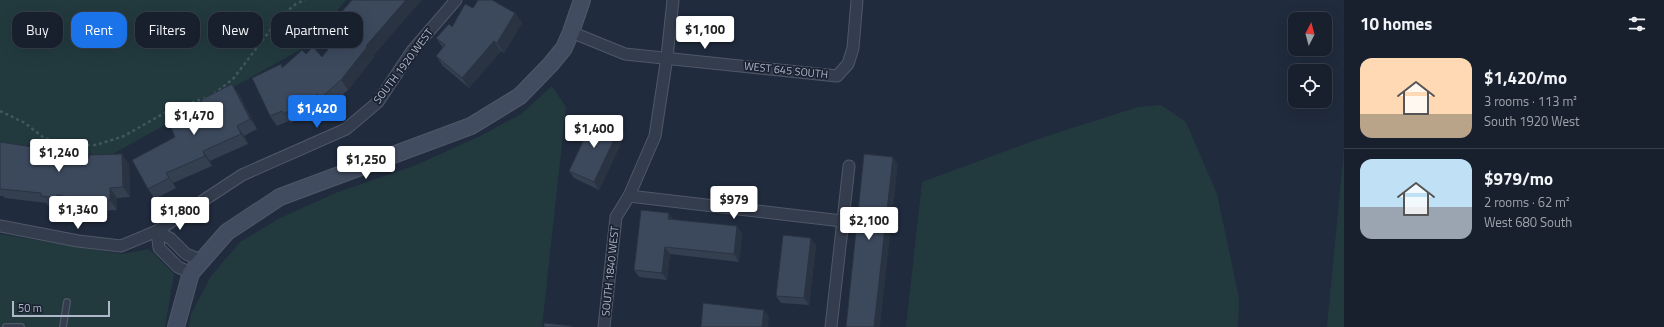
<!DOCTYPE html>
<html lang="en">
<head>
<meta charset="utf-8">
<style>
	body { margin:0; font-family:"Titillium Web",sans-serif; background:#252d3a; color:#f1f3f6; height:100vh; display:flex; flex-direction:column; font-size:15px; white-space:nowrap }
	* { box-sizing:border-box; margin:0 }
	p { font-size:13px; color:#9fa3aa }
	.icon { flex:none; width:22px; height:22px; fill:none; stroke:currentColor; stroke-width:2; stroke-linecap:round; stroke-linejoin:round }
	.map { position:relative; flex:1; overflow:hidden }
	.details { display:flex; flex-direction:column; background:#18202e; width:320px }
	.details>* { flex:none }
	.guide { position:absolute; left:12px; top:12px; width:380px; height:36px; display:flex; gap:8px }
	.needle { width:26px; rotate:6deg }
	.fabs { position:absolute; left:1288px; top:12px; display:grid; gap:8px }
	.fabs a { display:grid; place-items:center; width:44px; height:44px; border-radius:8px; background:#18202e; box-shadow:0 4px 16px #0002,0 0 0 1px #363e4a; font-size:20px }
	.scale { position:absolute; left:12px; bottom:10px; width:98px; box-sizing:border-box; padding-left:4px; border:2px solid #afb8c9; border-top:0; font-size:11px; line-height:14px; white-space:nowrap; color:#afb8c9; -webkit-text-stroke:3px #1a2232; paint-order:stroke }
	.price { position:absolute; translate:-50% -34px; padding:0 9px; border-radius:4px; background:#fff; color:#222; font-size:13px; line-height:26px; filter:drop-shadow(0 1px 2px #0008) }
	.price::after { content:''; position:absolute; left:50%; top:24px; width:12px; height:9px; margin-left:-6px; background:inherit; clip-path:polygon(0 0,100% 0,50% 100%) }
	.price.on { background:#1a73e8; color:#fff }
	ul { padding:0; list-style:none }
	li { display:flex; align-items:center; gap:12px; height:100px; padding:0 16px }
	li+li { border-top:1px solid #363e4a }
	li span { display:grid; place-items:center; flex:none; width:112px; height:80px; border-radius:12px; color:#555 }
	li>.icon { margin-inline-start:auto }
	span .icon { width:48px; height:48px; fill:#fffc; stroke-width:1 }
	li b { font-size:17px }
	h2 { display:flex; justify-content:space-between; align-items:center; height:48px; padding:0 16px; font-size:17px }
	.tag { padding:0 14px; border-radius:12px; background:#18202e; box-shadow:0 4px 16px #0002,0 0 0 1px #363e4a; font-size:14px; line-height:36px }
	.tag.on { background:#1a73e8; color:#fff }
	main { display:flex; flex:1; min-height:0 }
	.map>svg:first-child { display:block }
	.green { fill:#223a3e }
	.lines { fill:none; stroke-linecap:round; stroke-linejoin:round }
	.lane-casing { stroke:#4f5868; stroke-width:8 }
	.street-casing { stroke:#4f5868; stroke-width:13 }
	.secondary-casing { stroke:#4f5868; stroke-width:18 }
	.path { stroke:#40575b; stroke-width:2.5; stroke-dasharray:3 3; stroke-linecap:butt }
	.lane { stroke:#343d4d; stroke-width:5.5 }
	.street { stroke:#343d4d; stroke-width:11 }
	.secondary { stroke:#424c60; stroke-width:16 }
	.wall { fill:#343f50 }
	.shaded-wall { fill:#2a3341 }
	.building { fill:#3c495d; stroke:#2a3341 }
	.labels { text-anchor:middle; stroke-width:3.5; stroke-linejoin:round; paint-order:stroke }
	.street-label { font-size:11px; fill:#afb8c9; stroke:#1a2232 }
</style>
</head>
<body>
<main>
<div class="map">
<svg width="1344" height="327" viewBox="0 0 1344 327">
	<rect width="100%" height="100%" fill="#202b3d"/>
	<g class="green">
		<path d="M0,0H346L309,45L109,156L0,142Z"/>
		<path d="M552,86L566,107L542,327H189L191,314L211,276L240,242L280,218L338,192L416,165L482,135L521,114Z"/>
		<path d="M1161,105L1186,122L1217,194L1239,298L1238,327H906L922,182L1044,137L1138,107Z"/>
		<path d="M1344,149V327H1327Z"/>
		<path d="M0,234L122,254L149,249L174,274L165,327H0Z"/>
	</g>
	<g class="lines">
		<defs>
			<g id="lane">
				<path d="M6,327H21"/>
				<path d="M63,327L67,302"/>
			</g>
			<g id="street">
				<path d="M571,32L625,54L837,76L848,64L853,48L857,0"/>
				<path d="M629,196L842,221"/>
				<path d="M0,226L78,241L121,246L157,231L242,175L346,129L378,102L412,51L456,0"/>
				<path d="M157,231L159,248L178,267L191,273"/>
				<path d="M157,231L171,239L186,254L201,260"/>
				<path d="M604,327L616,217L629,196L655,136L667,57L673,0"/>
				<path d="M831,327L849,166"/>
			</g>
			<path id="secondary" d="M176,327L191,273L227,232L280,197L471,126L520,96L551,64L564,48L571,32L582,0"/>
		</defs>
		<use href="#lane" class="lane-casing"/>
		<use href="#street" class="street-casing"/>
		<use href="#secondary" class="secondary-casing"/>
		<path class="path" d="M0,111L25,123L44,138L69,145H96L124,136L168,111L211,96L233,79L281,16L296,4L305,0"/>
		<use href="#lane" class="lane"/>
		<use href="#street" class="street"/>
		<use href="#secondary" class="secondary"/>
	</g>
	<g class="wall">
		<path d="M352,0L374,57L348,90L328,108L324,104L317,111L290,123L289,121L277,126L270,116L281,64L283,67L306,54L322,57L347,26L339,15Z"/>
		<path d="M473,8L515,13L522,23L504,53L501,51L469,88L443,66L436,56L443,48L436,38L452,27Z"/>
		<path d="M239,94L257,129L244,136L248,144L210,161L212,166L173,183L176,188L155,199L148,189L175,137Z"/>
		<path d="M625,135L599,190L574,178L569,171Z"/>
		<path d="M0,142L39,148L41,150L89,158L129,164L130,197L117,198V210L100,211L64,205V208L48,206L46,203L5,198L3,196H0Z"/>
		<path d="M673,220L737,226L742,234L739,262L670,254L667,280L639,277L634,270Z"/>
		<path d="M816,245L809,305L781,303L776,296Z"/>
	</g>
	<g class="shaded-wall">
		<path d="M406,0H422L373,56L374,57L348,90L341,80L366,46Z"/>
		<path d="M515,13L522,23L504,53L497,43Z"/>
		<path d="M494,41L501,51L469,88L462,78Z"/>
		<path d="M232,84L239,94L257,129L250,119Z"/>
		<path d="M237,126L244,136L248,144L241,134Z"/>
		<path d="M620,127L625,135L599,190L594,182Z"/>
		<path d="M203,151L210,161L212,166L205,156Z"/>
		<path d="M122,154L129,164L130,197L123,187Z"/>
		<path d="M893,157L898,164L880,327H874Z"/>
		<path d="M166,173L173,183L176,188L169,178Z"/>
		<path d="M110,188L117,198V210L110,200Z"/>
		<path d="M57,195L64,205V208L57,198Z"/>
		<path d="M669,213L674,220L668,219Z"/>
		<path d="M737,226L742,234L739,262L734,254Z"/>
		<path d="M811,238L816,245L809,305L804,298Z"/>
		<path d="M665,247L670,254L667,280L662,273Z"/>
		<path d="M764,310L769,317L768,327H762Z"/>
	</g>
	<g class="building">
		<path d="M352,0H406L366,46L367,47L341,80L321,98L317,94L310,101L283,114L282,111L270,116L252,78L281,64L282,68L302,50L306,54L313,47L322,57L349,23L339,15Z"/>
		<path d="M478,0H492L515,13L497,43L494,41L462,78L436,56L445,45L436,38L449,24L452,27L465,4L473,8Z"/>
		<path d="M232,84L250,119L237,126L241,134L203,151L205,156L166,173L169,178L148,189L132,160L175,137L168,121L204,105L201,100Z"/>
		<path d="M595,116L620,127L594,182L569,171Z"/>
		<path d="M0,142L39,148V150L89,158V155L122,154L123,187L110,188V200L93,201L57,195V198L41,196V193L0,189Z"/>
		<path d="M864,154L893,157L874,327H846Z"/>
		<path d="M641,210L669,213L668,219L737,226L734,254L665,247L662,273L634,270Z"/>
		<path d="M783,235L811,238L804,298L776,296Z"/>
		<path d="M703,303L764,310L762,327H701Z"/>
		<path d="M544,323L572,326V327H544Z"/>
	</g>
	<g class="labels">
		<g class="street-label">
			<text transform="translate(403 66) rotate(-53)" y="4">SOUTH 1920 WEST</text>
			<text transform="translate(786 70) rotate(6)" y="4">WEST 645 SOUTH</text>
			<text transform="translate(610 271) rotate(-84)" y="4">SOUTH 1840 WEST</text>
		</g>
	</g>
</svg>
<div class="fabs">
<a><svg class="needle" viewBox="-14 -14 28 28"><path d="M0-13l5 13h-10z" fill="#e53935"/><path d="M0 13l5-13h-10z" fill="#9fa3aa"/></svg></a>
<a><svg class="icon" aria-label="locate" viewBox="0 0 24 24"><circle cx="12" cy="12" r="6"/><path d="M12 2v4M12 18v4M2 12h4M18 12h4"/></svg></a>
</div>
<div class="scale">50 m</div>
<b class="price" style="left:705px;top:50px">$1,100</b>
<b class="price on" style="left:317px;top:129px">$1,420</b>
<b class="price" style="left:194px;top:136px">$1,470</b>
<b class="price" style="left:594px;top:149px">$1,400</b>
<b class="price" style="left:59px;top:173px">$1,240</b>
<b class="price" style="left:366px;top:180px">$1,250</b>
<b class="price" style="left:734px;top:220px">$979</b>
<b class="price" style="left:78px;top:230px">$1,340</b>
<b class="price" style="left:180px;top:231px">$1,800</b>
<b class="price" style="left:869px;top:241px">$2,100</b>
<div class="guide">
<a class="tag">Buy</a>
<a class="tag on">Rent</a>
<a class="tag">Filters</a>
<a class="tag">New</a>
<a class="tag">Apartment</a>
</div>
</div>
<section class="details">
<h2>10 homes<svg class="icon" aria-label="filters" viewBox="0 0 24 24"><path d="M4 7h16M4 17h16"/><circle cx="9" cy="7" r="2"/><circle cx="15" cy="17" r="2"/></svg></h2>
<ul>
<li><span style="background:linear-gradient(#ffd9b3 70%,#b9a48a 0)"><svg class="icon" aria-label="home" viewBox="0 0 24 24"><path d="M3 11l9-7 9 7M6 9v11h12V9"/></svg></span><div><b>$1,420/mo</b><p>3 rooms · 113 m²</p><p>South 1920 West</p></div></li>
<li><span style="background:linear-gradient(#bfe0f5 60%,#9aa5b1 0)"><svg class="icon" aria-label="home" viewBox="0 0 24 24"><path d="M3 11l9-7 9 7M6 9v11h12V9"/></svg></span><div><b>$979/mo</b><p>2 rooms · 62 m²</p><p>West 680 South</p></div></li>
</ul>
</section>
</main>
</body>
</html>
